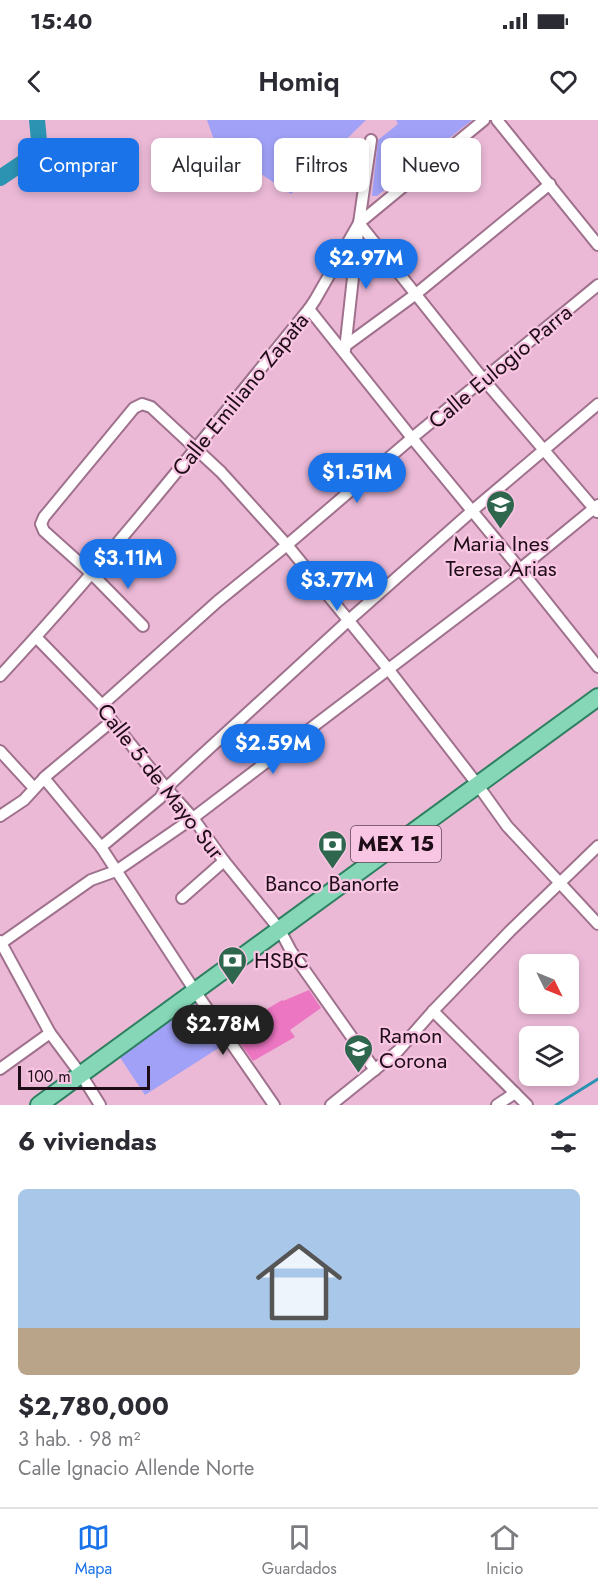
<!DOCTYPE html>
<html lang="es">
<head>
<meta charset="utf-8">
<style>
	body { margin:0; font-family:Jost,sans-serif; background:#f7f7f7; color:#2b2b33; height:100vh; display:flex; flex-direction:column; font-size:22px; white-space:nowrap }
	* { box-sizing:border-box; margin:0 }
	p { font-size:20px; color:#7c7c81 }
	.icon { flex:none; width:33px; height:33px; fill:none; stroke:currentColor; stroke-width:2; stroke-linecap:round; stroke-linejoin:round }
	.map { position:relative; height:985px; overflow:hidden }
	.panel { display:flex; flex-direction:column; background:#fff; flex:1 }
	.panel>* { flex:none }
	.banner { position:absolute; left:18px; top:18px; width:562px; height:54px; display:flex; gap:12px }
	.needle { width:39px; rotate:133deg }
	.tools { position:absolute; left:519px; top:834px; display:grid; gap:12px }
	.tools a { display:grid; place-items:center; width:60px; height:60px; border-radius:9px; background:#fff; box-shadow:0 3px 9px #0003; font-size:30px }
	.scale { position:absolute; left:18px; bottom:15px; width:132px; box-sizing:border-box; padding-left:6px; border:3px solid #1e0d17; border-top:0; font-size:16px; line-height:21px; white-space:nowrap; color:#1e0d17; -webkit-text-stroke:4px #f8c5e3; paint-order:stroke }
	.price { position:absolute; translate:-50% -51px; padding:0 14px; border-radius:21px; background:#1a73e8; color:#fff; font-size:20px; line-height:39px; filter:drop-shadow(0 2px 3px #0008) }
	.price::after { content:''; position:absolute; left:50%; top:36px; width:18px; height:14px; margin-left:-9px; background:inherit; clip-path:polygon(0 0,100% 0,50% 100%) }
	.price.selected { background:#222; color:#fff }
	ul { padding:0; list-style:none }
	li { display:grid; align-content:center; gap:12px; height:318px; padding:0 18px }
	li span { display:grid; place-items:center; height:186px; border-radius:9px; color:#555 }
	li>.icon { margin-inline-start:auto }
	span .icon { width:108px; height:108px; fill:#fffc; stroke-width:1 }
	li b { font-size:26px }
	h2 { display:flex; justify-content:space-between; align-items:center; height:72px; padding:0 18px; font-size:26px }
	.pill { padding:0 21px; border-radius:9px; background:#fff; box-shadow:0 3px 9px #0003; font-size:21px; line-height:54px }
	.pill.selected { background:#1a73e8; color:#fff }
	.status { display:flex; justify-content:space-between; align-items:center; height:42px; padding:0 30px; background:#fff; direction:ltr }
	.status svg { height:16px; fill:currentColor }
	header { display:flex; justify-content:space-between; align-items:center; height:78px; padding:0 18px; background:#fff; font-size:27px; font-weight:600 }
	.tab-bar { display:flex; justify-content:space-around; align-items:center; height:84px; border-top:2px solid #e1e1e2; background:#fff; font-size:16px; color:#7c7c81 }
	.tab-bar a { display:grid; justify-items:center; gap:3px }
	.tab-bar .selected { color:#1a73e8 }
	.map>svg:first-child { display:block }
	.green { fill:#a1a1f7 }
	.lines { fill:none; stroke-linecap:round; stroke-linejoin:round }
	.stream { stroke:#2c93b3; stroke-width:3 }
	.river { stroke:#2c93b3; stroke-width:16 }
	.building { fill:#ed76c3 }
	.street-casing { stroke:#9f718d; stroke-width:14 }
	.primary-casing { stroke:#2d7f60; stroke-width:20 }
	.street { stroke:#fff; stroke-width:10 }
	.primary { stroke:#86d7b8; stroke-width:16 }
	.labels { text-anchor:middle; stroke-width:4.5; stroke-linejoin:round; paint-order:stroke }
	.shield { fill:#f8c5e3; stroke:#5f4454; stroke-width:1.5 }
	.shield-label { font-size:21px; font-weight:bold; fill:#1e0d17 }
	.street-label { font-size:22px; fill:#1e0d17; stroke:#f8c5e3 }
	.poi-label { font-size:22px; fill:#1e0d17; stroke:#f8c5e3 }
</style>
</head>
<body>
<div class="status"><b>15:40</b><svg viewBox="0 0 49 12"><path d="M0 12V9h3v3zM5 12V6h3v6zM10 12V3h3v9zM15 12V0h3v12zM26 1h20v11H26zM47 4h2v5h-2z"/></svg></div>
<header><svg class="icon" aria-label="back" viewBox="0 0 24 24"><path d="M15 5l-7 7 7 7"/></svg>Homiq<svg class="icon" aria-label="heart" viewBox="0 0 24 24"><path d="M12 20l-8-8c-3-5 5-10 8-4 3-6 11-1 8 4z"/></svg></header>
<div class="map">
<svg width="598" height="985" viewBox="0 0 598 985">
	<rect width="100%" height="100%" fill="#ebb9d6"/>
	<g class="green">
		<path d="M207,0H366L291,74L230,33L214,20Z"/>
		<path d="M396,0H472L377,76H372L378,20L398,4Z"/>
		<path d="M196,883L225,924L145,975L119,936Z"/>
	</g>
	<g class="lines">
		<path class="stream" d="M556,985L598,959"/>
		<path class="river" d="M0,58L40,31L37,0"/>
	</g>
	<path class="building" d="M309,870L321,888L290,910L295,917L253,941L233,913L247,905L246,902L282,880L283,881Z"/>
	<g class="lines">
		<defs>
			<g id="street">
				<path d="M497,0L598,125"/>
				<path d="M359,103L484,260L597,392"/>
				<path d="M309,189L412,318L520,449L598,547"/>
				<path d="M345,226L416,174L550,64"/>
				<path d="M345,230L359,103L371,20"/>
				<path d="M143,506L92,454L44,411L41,404L44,397L134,288L142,284L151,287L221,352L287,425L389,550L477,664L507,706L598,804"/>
				<path d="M36,517L102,585L112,601L166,668L193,698L224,741L280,810L291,831L375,950"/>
				<path d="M0,556C109,439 208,313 309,189L315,180L359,103L484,0"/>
				<path d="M102,585L218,481L287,425L412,318L598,165"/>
				<path d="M0,631L34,668"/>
				<path d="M44,658L101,727L195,871L274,985"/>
				<path d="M0,696L24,680L46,656L112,601"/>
				<path d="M101,727L160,678L166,668L349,500L472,391L598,284"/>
				<path d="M182,778L224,741"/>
				<path d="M0,821L50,913L82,956L100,985"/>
				<path d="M0,824L91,760L116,751L193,698L520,449L598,385"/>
				<path d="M433,891L527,985"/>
				<path d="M0,949L50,913"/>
				<path d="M331,985L398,931L433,891L510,811L598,726"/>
				<path d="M497,985L515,973"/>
			</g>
			<path id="primary" d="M39,985L598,577"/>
		</defs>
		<use href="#street" class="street-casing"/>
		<use href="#primary" class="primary-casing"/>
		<use href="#street" class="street"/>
		<use href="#primary" class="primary"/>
	</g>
	<defs>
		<symbol id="school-pin" viewBox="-11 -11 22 30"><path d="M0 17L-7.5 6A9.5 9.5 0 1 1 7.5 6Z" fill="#2f664e" stroke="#f8c5e3"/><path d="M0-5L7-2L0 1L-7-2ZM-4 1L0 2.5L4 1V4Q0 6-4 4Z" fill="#fff"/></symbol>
		<symbol id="bank-pin" viewBox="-11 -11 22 30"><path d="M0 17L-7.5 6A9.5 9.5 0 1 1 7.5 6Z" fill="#2f664e" stroke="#f8c5e3"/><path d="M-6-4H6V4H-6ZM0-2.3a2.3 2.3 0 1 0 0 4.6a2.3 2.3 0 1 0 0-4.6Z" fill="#fff"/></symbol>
	</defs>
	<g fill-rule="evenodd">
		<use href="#school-pin" x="484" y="368" width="33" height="45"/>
		<use href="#bank-pin" x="316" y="708" width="33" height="45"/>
		<use href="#bank-pin" x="216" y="824" width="33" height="45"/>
		<use href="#school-pin" x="342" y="912" width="33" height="45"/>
	</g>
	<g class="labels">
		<rect class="shield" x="351" y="706" width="90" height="36" rx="4.5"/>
		<g class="shield-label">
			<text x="396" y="731">MEX 15</text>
		</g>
		<g class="street-label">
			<text transform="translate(500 246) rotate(-40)" y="8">Calle Eulogio Parra</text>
			<text transform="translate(240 274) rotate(-51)" y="8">Calle Emiliano Zapata</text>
			<text transform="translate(161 661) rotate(52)" y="8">Calle 5 de Mayo Sur</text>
		</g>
		<g class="poi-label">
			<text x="501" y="431">Maria Ines<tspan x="501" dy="25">Teresa Arias</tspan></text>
			<text x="332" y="771">Banco Banorte</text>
			<text x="254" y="848" text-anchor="start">HSBC</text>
			<text x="379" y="923" text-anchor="start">Ramon<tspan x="379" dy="25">Corona</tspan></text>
		</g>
	</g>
</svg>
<div class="tools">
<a><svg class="needle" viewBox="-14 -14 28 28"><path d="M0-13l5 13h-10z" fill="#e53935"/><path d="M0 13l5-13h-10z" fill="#7c7c81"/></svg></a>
<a><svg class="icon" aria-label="layers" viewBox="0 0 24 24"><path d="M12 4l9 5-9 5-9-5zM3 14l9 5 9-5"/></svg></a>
</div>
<div class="scale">100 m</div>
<b class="price" style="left:366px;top:170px">$2.97M</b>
<b class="price" style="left:357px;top:384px">$1.51M</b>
<b class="price" style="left:128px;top:470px">$3.11M</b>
<b class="price" style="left:337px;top:492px">$3.77M</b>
<b class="price" style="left:273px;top:655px">$2.59M</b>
<b class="price selected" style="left:223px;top:936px">$2.78M</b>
<div class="banner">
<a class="pill selected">Comprar</a>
<a class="pill">Alquilar</a>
<a class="pill">Filtros</a>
<a class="pill">Nuevo</a>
</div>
</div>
<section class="panel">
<h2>6 viviendas<svg class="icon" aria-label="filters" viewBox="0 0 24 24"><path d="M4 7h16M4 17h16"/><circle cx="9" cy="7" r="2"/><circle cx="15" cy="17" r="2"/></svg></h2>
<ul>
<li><span style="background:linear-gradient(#a9c7e8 75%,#b9a48a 0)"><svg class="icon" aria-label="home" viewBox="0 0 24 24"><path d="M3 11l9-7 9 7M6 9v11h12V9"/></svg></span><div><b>$2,780,000</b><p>3 hab. · 98 m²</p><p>Calle Ignacio Allende Norte</p></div></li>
</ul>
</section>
<nav class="tab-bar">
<a class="selected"><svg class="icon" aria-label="map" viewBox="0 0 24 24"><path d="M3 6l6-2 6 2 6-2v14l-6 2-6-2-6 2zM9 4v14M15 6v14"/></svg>Mapa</a>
<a><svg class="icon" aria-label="saved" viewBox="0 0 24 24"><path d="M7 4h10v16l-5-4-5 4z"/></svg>Guardados</a>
<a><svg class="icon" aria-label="home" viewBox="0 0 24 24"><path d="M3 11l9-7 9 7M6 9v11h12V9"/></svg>Inicio</a>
</nav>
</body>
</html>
